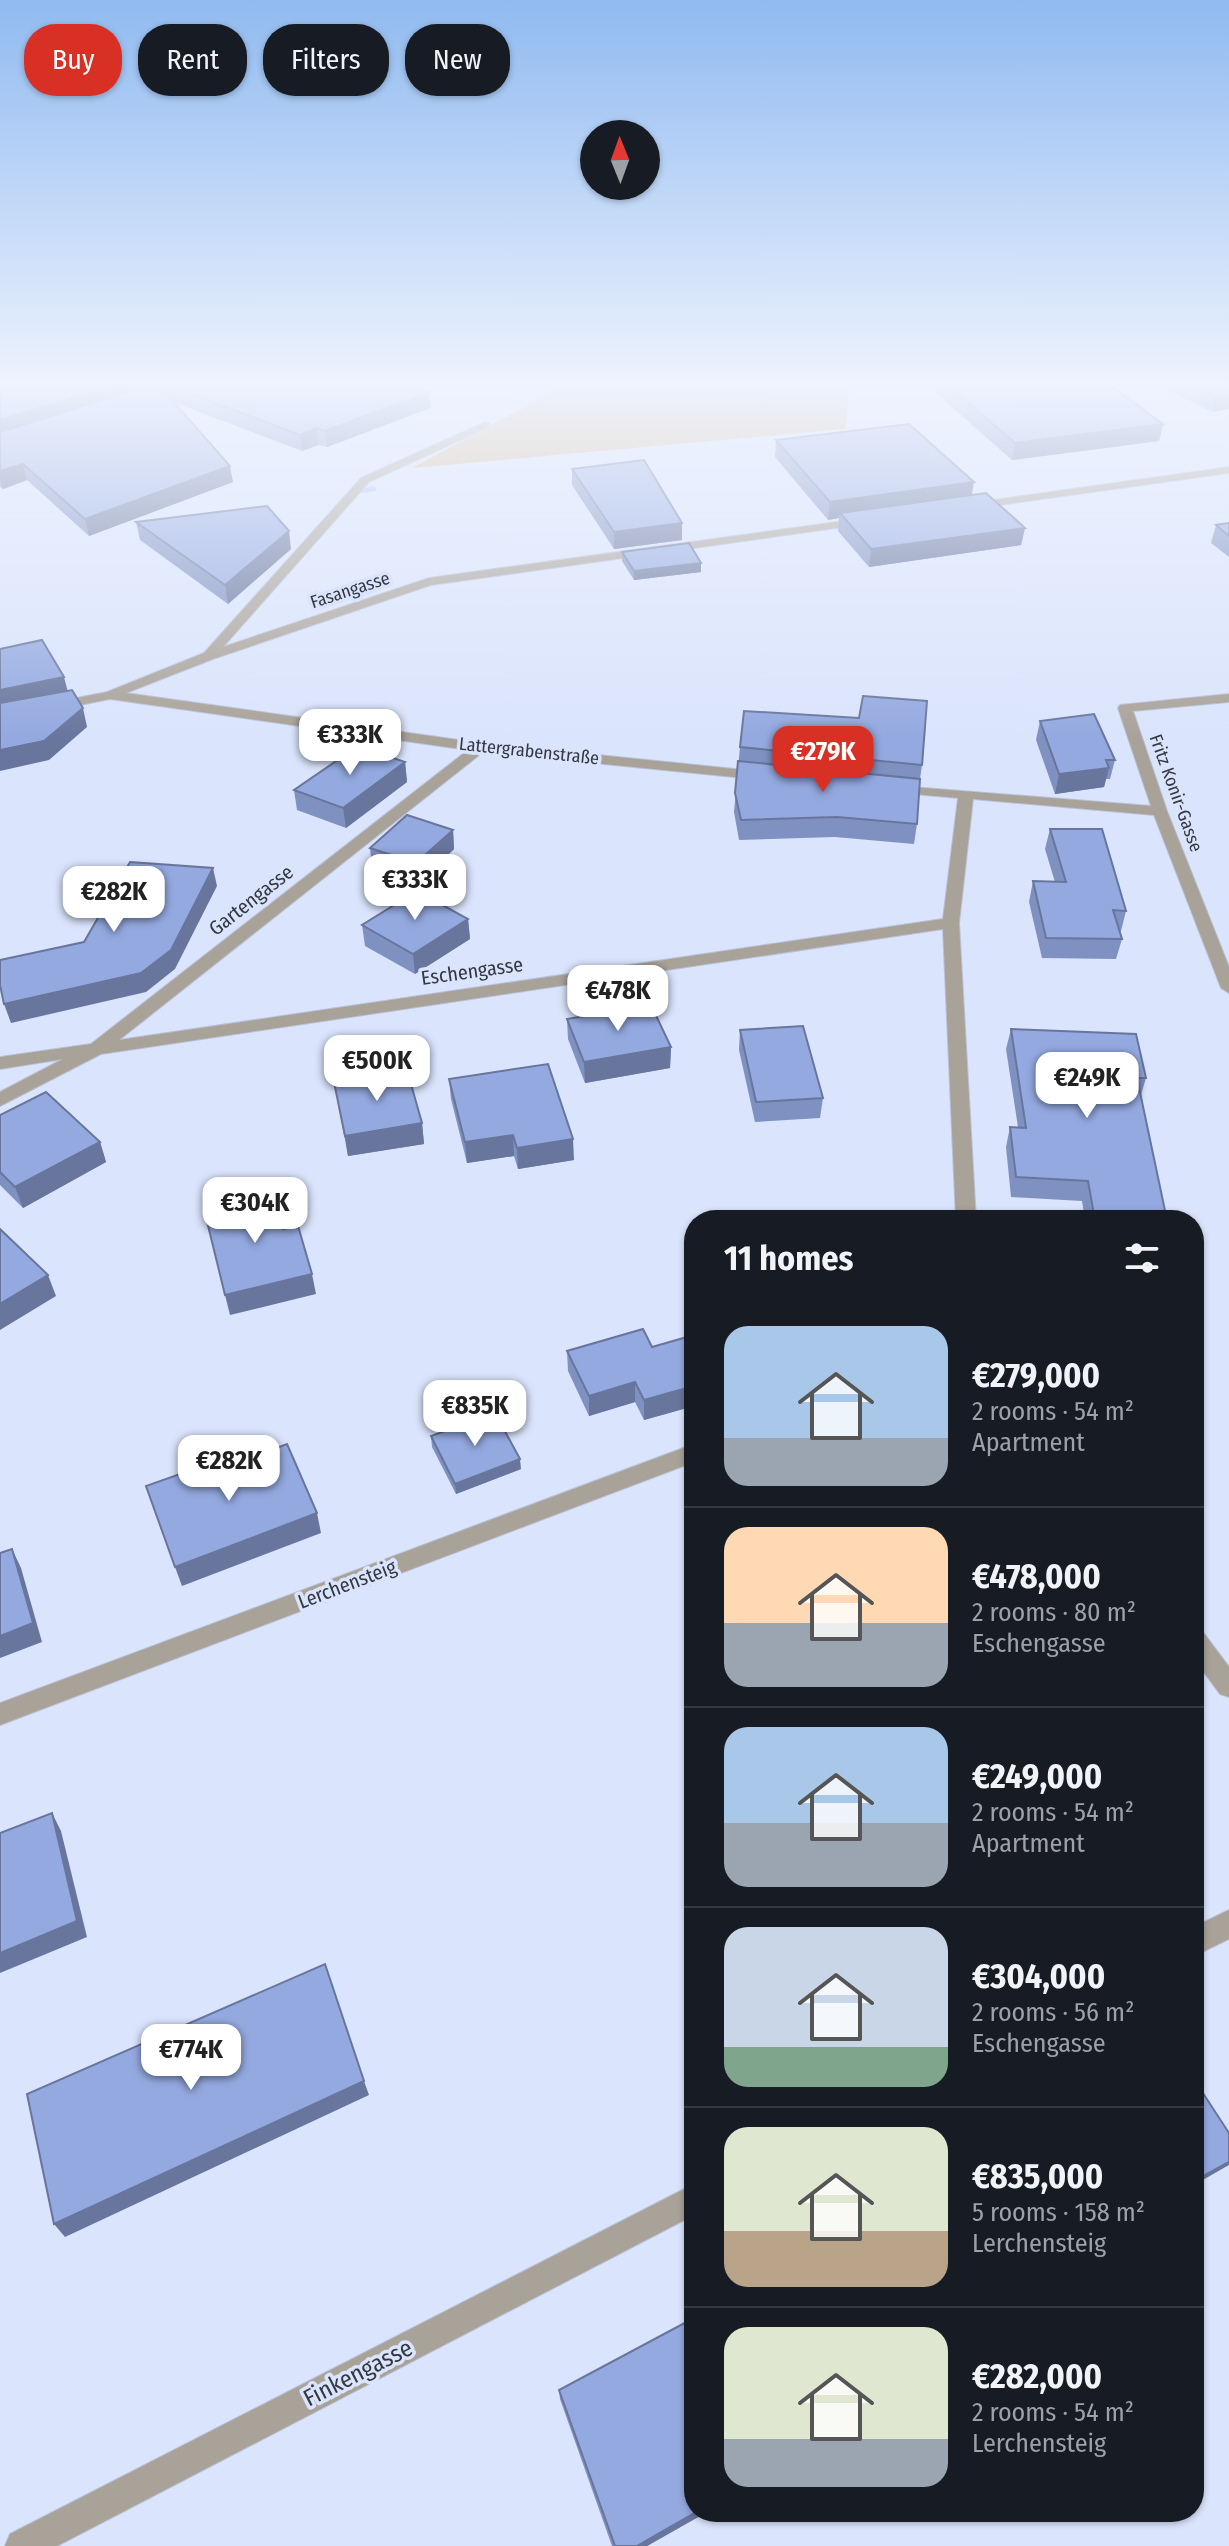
<!DOCTYPE html>
<html lang="en">
<head>
<meta charset="utf-8">
<style>
	body { margin:0; font-family:"Fira Sans Condensed",sans-serif; background:#20242c; color:#f1f3f6; height:100vh; display:flex; flex-direction:column; font-size:30px; white-space:nowrap }
	* { box-sizing:border-box; margin:0 }
	p { font-size:26px; color:#9ea1a6 }
	.icon { flex:none; width:44px; height:44px; fill:none; stroke:currentColor; stroke-width:2; stroke-linecap:round; stroke-linejoin:round }
	.map { position:relative; flex:1; overflow:hidden }
	.sheet { position:absolute; left:684px; top:1210px; width:520px; height:1312px; display:flex; flex-direction:column; background:#171b24; border-radius:32px; box-shadow:0 2px 6px #0004 }
	.sheet>* { flex:none }
	.guide { position:absolute; left:24px; top:24px; width:540px; height:72px; display:flex; gap:16px }
	.needle { width:52px; rotate:359deg }
	.fabs { position:absolute; left:580px; top:120px; display:grid; gap:16px }
	.fabs a { display:grid; place-items:center; width:80px; height:80px; border-radius:50%; background:#171b24; box-shadow:0 2px 6px #0004; font-size:40px }
	.price { position:absolute; translate:-50% -68px; padding:0 18px; border-radius:16px; background:#fff; color:#222; font-size:26px; line-height:52px; filter:drop-shadow(0 2px 4px #0008) }
	.price::after { content:''; position:absolute; left:50%; top:48px; width:24px; height:18px; margin-left:-12px; background:inherit; clip-path:polygon(0 0,100% 0,50% 100%) }
	.price.current { background:#d93025; color:#fff }
	ul { padding:0; list-style:none }
	li { display:flex; align-items:center; gap:24px; height:200px; padding:0 40px }
	li+li { border-top:2px solid #363941 }
	li span { display:grid; place-items:center; flex:none; width:224px; height:160px; border-radius:24px; color:#555 }
	li>.icon { margin-inline-start:auto }
	span .icon { width:96px; height:96px; fill:#fffc; stroke-width:1 }
	li b { font-size:34px }
	h2 { display:flex; justify-content:space-between; align-items:center; height:96px; padding:0 40px; font-size:34px }
	.pill { padding:0 28px; border-radius:32px; background:#171b24; box-shadow:0 2px 6px #0004; font-size:28px; line-height:72px }
	.pill.current { background:#d93025; color:#fff }
	.map>svg:first-child { display:block }
	.green { fill:#d8b685 }
	.lines { fill:none; stroke-linecap:round; stroke-linejoin:round }
	.stream { fill:#adc3fb; fill-rule:evenodd }
	.minor-casing { stroke:#b9c2d7; stroke-width:2 }
	.minor { fill:#a9a299; fill-rule:evenodd }
	.wall { fill:#7f91c1 }
	.shaded-wall { fill:#68769d }
	.building { fill:#94a9e0; stroke:#68769d; stroke-width:2 }
	.labels { text-anchor:middle; stroke-width:7; stroke-linejoin:round; paint-order:stroke }
	.far-street-label { font-size:18px; fill:#343841; stroke:#dae4fc }
	.street-label { font-size:20px; fill:#343841; stroke:#dae4fc }
	.near-street-label { font-size:24px; fill:#343841; stroke:#dae4fc }
</style>
</head>
<body>
<div class="map">
<svg width="1229" height="2546" viewBox="0 0 1229 2546">
	<rect width="100%" height="100%" fill="#dae4fc"/>
	<path class="green" d="M550,382H850L845,429L412,468L562,387Z"/>
	<g class="lines">
		<path class="stream" d="M373,486L376,487V491L362,493L358,490Z"/>
		<defs>
			<g id="minor">
				<path d="M485,422L489,423V427L369,482L223,647L429,578L865,518L871,521L865,524L431,585L213,659L126,693L480,743L765,772L772,776L765,780L483,752L119,1040L943,919L958,798L892,792L885,788L887,785L1151,806L1118,708L1120,705L1229,694V702L1133,711L1167,811L1229,967V993L1221,988L1154,815L973,799L959,923L976,1220H956L943,929L101,1054L0,1106V1092L63,1059L0,1069V1057L91,1044L468,750L110,699L0,721V713L107,692L204,653L361,478Z"/>
				<path d="M1229,467V473L972,509L966,506L972,503Z"/>
				<path d="M694,1444V1462L0,1725V1703Z"/>
				<path d="M1194,1629L1203,1632L1229,1667V1697L1220,1694L1194,1659Z"/>
				<path d="M1229,1910V1939L1194,1956V1927Z"/>
				<path d="M694,2184V2215L57,2546H5L10,2534Z"/>
			</g>
		</defs>
		<use href="#minor" class="minor-casing"/>
		<use href="#minor" class="minor"/>
	</g>
	<g class="wall">
		<path d="M0,382H397L430,408L327,447L318,445L302,451L173,402L233,482L89,536L27,480L3,489L0,487Z"/>
		<path d="M937,382H944L1163,424L1159,441L1012,460L936,393Z"/>
		<path d="M1152,382H1229L1212,412Z"/>
		<path d="M776,440L972,495L1025,528L1021,545L869,567L838,531L839,518L828,520L775,457Z"/>
		<path d="M572,469L682,523V540L614,549L572,485Z"/>
		<path d="M136,522L291,549L228,604L140,540Z"/>
		<path d="M1229,523V557L1211,543L1216,525Z"/>
		<path d="M622,552L701,572L634,580L622,561Z"/>
		<path d="M1040,721L1115,760L1110,779H1106L1104,787L1055,794L1036,740Z"/>
		<path d="M740,747L922,765L920,779L917,824L914,844L835,837L739,840L734,812Z"/>
		<path d="M405,762L407,782L346,828L297,810L294,790Z"/>
		<path d="M1050,829L1126,911L1121,931H1119L1122,939L1116,959L1042,958L1029,902L1033,881L1055,882L1045,849Z"/>
		<path d="M453,830L454,849L418,883L372,868L370,848Z"/>
		<path d="M468,919L470,939L415,974L365,946L362,925Z"/>
		<path d="M567,1019L671,1047L670,1068L585,1083L568,1039Z"/>
		<path d="M1011,1029L1146,1078L1141,1095L1167,1220H1085L1082,1201L1011,1197L1006,1147L1010,1127H1018L1006,1049Z"/>
		<path d="M740,1030L823,1098L820,1118L755,1122L739,1050Z"/>
		<path d="M449,1079L574,1160L518,1169L514,1156L467,1163L451,1099Z"/>
		<path d="M334,1082L422,1123L424,1144L348,1156Z"/>
		<path d="M0,1115L100,1142L106,1162L23,1208L0,1185Z"/>
		<path d="M652,1347L694,1350V1406L644,1420L635,1402L589,1416L568,1371L567,1351Z"/>
		<path d="M431,1436L521,1469L456,1494L432,1447Z"/>
		<path d="M559,2390L694,2512H707L647,2546H612L560,2399Z"/>
	</g>
	<g class="shaded-wall">
		<path d="M125,382H180H160L161,388L0,437V420Z"/>
		<path d="M429,392L430,408L327,447L325,431Z"/>
		<path d="M1229,394V409L1212,412L1215,396Z"/>
		<path d="M1163,424L1159,441L1012,460L1015,443Z"/>
		<path d="M316,428L318,445L302,451L300,435Z"/>
		<path d="M23,464L27,480L3,489L0,479V471Z"/>
		<path d="M230,466L233,482L89,536L85,519Z"/>
		<path d="M974,482L971,500L840,513L839,518L828,520L830,502Z"/>
		<path d="M682,523V540L614,549V532Z"/>
		<path d="M1025,528L1021,545L869,567L871,549Z"/>
		<path d="M289,531L291,549L228,604L225,585Z"/>
		<path d="M701,563V572L634,580V571Z"/>
		<path d="M64,677L69,696L0,710V690Z"/>
		<path d="M83,708L87,727L49,760L0,771V750Z"/>
		<path d="M405,762L407,782L346,828L343,808Z"/>
		<path d="M1109,768L1104,787L1055,794L1059,774Z"/>
		<path d="M453,830L454,849L418,883L416,863Z"/>
		<path d="M213,868L217,886L175,969L146,992L11,1023L4,1004Z"/>
		<path d="M468,919L470,939L415,974L413,954Z"/>
		<path d="M671,1047L670,1068L585,1083L584,1062Z"/>
		<path d="M422,1123L424,1144L348,1156L345,1136Z"/>
		<path d="M513,1135L514,1156L467,1163L465,1142Z"/>
		<path d="M573,1139L574,1160L518,1169L517,1148Z"/>
		<path d="M100,1142L106,1162L23,1208L15,1187Z"/>
		<path d="M312,1274L316,1294L230,1315L225,1295Z"/>
		<path d="M48,1275L56,1296L0,1330V1304Z"/>
		<path d="M635,1382V1402L589,1416V1396Z"/>
		<path d="M694,1386V1406L644,1420V1400Z"/>
		<path d="M520,1459L521,1469L456,1494L455,1484Z"/>
		<path d="M317,1513L321,1533L182,1586L175,1567Z"/>
		<path d="M12,1549L21,1568L42,1642L0,1658V1636Z"/>
		<path d="M52,1813L61,1831L87,1937L0,1973V1953Z"/>
		<path d="M364,2081L369,2095L65,2237L54,2224Z"/>
		<path d="M1229,2162V2165L1194,2185L1196,2180Z"/>
		<path d="M696,2512H707L647,2546H637Z"/>
	</g>
	<g class="building">
		<path d="M0,382H125L0,420Z"/>
		<path d="M160,382H397L429,392L325,431L316,428L300,435Z"/>
		<path d="M944,382H1106L1163,424L1015,443Z"/>
		<path d="M1186,382H1229V394L1215,396Z"/>
		<path d="M157,383L230,466L85,519L23,464L0,471V432Z"/>
		<path d="M909,424L974,482L830,502L776,440Z"/>
		<path d="M644,460L682,523L614,532L572,469Z"/>
		<path d="M986,493L1025,528L871,549L840,513Z"/>
		<path d="M267,506L289,531L225,585L136,522Z"/>
		<path d="M1229,523V536L1216,525Z"/>
		<path d="M689,543L701,563L634,571L622,552Z"/>
		<path d="M42,640L64,677L0,690V649Z"/>
		<path d="M72,690L83,708L44,741L0,750V703Z"/>
		<path d="M863,696L927,701L922,765L740,747L744,711L859,718Z"/>
		<path d="M1094,714L1115,760H1106L1109,768L1059,774L1040,721Z"/>
		<path d="M358,746L405,762L343,808L294,790Z"/>
		<path d="M738,761L920,779L917,824L837,817L741,820L735,793Z"/>
		<path d="M407,815L453,830L416,863L370,848Z"/>
		<path d="M1050,829H1102L1126,911L1113,910L1122,939L1046,938L1033,881L1066,882Z"/>
		<path d="M130,862L213,868L171,950L141,973L4,1004L0,985V960L84,942Z"/>
		<path d="M417,891L468,919L413,954L362,925Z"/>
		<path d="M651,1005L671,1047L584,1062L567,1019Z"/>
		<path d="M803,1026L823,1098L756,1102L740,1030Z"/>
		<path d="M1011,1029L1136,1034L1146,1078H1137L1167,1220H1095L1088,1181L1016,1177L1010,1127L1026,1128Z"/>
		<path d="M548,1064L573,1139L517,1148L513,1135L465,1142L449,1079Z"/>
		<path d="M407,1070L422,1123L345,1136L334,1082Z"/>
		<path d="M46,1092L100,1142L15,1187L0,1172V1115Z"/>
		<path d="M272,1194L283,1229L298,1226L312,1274L225,1295L204,1209Z"/>
		<path d="M0,1229L48,1275L0,1304Z"/>
		<path d="M643,1329L652,1347L687,1337L694,1350V1386L644,1400L635,1382L589,1396L567,1351Z"/>
		<path d="M495,1413L520,1459L455,1484L431,1436Z"/>
		<path d="M287,1444L317,1513L175,1567L146,1486L242,1452L245,1460Z"/>
		<path d="M12,1549L33,1623L0,1636V1553Z"/>
		<path d="M52,1813L77,1921L0,1953V1833Z"/>
		<path d="M325,1964L364,2081L54,2224L27,2094Z"/>
		<path d="M1197,2084L1229,2133V2162L1196,2180L1194,2177V2085Z"/>
		<path d="M694,2318V2512H696L637,2546H615L559,2390Z"/>
	</g>
	<linearGradient id="sky" x2="0" y2="1"><stop stop-color="#90baf0"/><stop offset="0.52" stop-color="#eef3fe"/><stop offset="1" stop-color="#eef3fe" stop-opacity="0"/></linearGradient>
	<rect width="1229" height="738" fill="url(#sky)"/>
	<g class="labels">
		<g class="far-street-label">
			<text transform="translate(350 590) rotate(-18)" y="6">Fasangasse</text>
			<text transform="translate(529 751) rotate(6)" y="6">Lattergrabenstraße</text>
			<text transform="translate(1176 793) rotate(70)" y="6">Fritz Konir-Gasse</text>
		</g>
		<g class="street-label">
			<text transform="translate(251 900) rotate(-38)" y="7">Gartengasse</text>
			<text transform="translate(472 971) rotate(-8)" y="7">Eschengasse</text>
			<text transform="translate(347 1584) rotate(-21)" y="7">Lerchensteig</text>
		</g>
		<g class="near-street-label">
			<text transform="translate(358 2373) rotate(-27)" y="8">Finkengasse</text>
		</g>
	</g>
</svg>
<div class="fabs">
<a><svg class="needle" viewBox="-14 -14 28 28"><path d="M0-13l5 13h-10z" fill="#e53935"/><path d="M0 13l5-13h-10z" fill="#9ea1a6"/></svg></a>
</div>
<b class="price" style="left:350px;top:777px">€333K</b>
<b class="price current" style="left:823px;top:794px">€279K</b>
<b class="price" style="left:415px;top:922px">€333K</b>
<b class="price" style="left:114px;top:934px">€282K</b>
<b class="price" style="left:618px;top:1033px">€478K</b>
<b class="price" style="left:377px;top:1103px">€500K</b>
<b class="price" style="left:1087px;top:1120px">€249K</b>
<b class="price" style="left:255px;top:1245px">€304K</b>
<b class="price" style="left:475px;top:1448px">€835K</b>
<b class="price" style="left:229px;top:1503px">€282K</b>
<b class="price" style="left:191px;top:2092px">€774K</b>
<div class="guide">
<a class="pill current">Buy</a>
<a class="pill">Rent</a>
<a class="pill">Filters</a>
<a class="pill">New</a>
</div>
<section class="sheet">
<h2>11 homes<svg class="icon" aria-label="filters" viewBox="0 0 24 24"><path d="M4 7h16M4 17h16"/><circle cx="9" cy="7" r="2"/><circle cx="15" cy="17" r="2"/></svg></h2>
<ul>
<li><span style="background:linear-gradient(#a9c7e8 70%,#9aa5b1 0)"><svg class="icon" aria-label="home" viewBox="0 0 24 24"><path d="M3 11l9-7 9 7M6 9v11h12V9"/></svg></span><div><b>€279,000</b><p>2 rooms · 54 m²</p><p>Apartment</p></div></li>
<li><span style="background:linear-gradient(#ffd9b3 60%,#9aa5b1 0)"><svg class="icon" aria-label="home" viewBox="0 0 24 24"><path d="M3 11l9-7 9 7M6 9v11h12V9"/></svg></span><div><b>€478,000</b><p>2 rooms · 80 m²</p><p>Eschengasse</p></div></li>
<li><span style="background:linear-gradient(#a9c7e8 60%,#9aa5b1 0)"><svg class="icon" aria-label="home" viewBox="0 0 24 24"><path d="M3 11l9-7 9 7M6 9v11h12V9"/></svg></span><div><b>€249,000</b><p>2 rooms · 54 m²</p><p>Apartment</p></div></li>
<li><span style="background:linear-gradient(#c9d6e8 75%,#7fa58c 0)"><svg class="icon" aria-label="home" viewBox="0 0 24 24"><path d="M3 11l9-7 9 7M6 9v11h12V9"/></svg></span><div><b>€304,000</b><p>2 rooms · 56 m²</p><p>Eschengasse</p></div></li>
<li><span style="background:linear-gradient(#dfe7d0 65%,#b9a48a 0)"><svg class="icon" aria-label="home" viewBox="0 0 24 24"><path d="M3 11l9-7 9 7M6 9v11h12V9"/></svg></span><div><b>€835,000</b><p>5 rooms · 158 m²</p><p>Lerchensteig</p></div></li>
<li><span style="background:linear-gradient(#dfe7d0 70%,#9aa5b1 0)"><svg class="icon" aria-label="home" viewBox="0 0 24 24"><path d="M3 11l9-7 9 7M6 9v11h12V9"/></svg></span><div><b>€282,000</b><p>2 rooms · 54 m²</p><p>Lerchensteig</p></div></li>
</ul>
</section>
</div>
</body>
</html>
